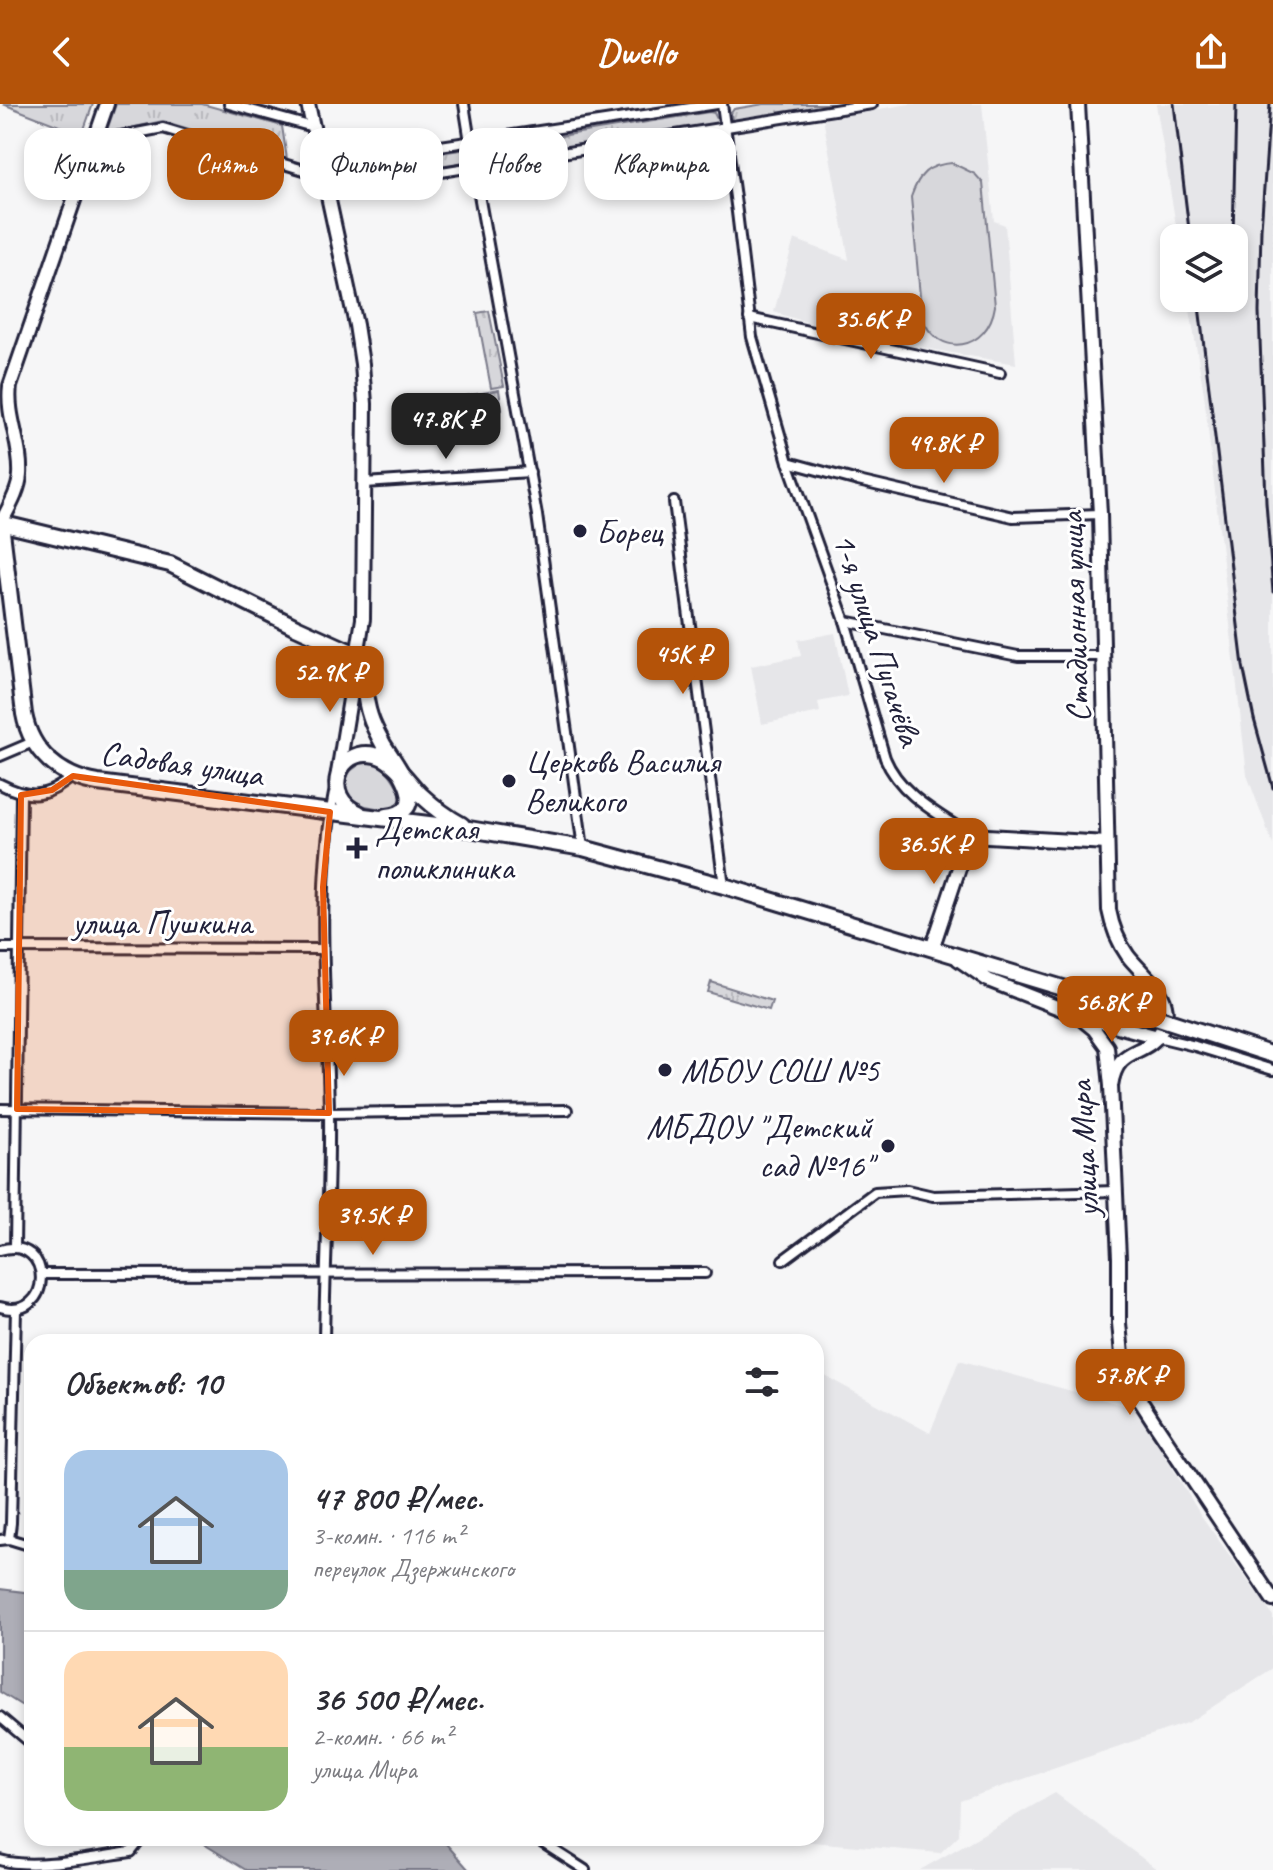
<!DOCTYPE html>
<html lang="ru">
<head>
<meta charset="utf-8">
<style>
	body { margin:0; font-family:Caveat,sans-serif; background:#f7f7f7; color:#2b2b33; height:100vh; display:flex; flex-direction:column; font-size:30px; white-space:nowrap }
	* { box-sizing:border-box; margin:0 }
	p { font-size:26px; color:#7c7c81 }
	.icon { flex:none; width:44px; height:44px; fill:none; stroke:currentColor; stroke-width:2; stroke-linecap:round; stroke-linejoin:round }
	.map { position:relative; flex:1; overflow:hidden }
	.panel { position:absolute; left:24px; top:1230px; width:800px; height:512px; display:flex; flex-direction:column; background:#fff; border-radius:24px; box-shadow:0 4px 12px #0003 }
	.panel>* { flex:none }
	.top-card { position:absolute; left:24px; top:24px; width:800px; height:72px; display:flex; gap:16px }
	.tools { position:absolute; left:1160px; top:120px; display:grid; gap:16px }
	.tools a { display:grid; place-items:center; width:88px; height:88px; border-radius:16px; background:#fff; box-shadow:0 4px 12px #0003; font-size:40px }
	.price { position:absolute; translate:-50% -68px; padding:0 18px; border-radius:16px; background:#b45309; color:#fff; font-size:26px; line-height:52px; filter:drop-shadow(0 2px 4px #0008) }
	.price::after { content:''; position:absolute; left:50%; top:48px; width:24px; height:18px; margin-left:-12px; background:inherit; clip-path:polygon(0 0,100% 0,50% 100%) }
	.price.current { background:#222; color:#fff }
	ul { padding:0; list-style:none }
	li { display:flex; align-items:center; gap:24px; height:200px; padding:0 40px }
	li+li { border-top:2px solid #e1e1e2 }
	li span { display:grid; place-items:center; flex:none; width:224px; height:160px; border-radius:24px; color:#555 }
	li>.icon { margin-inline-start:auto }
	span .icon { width:96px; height:96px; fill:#fffc; stroke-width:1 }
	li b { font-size:34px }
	h2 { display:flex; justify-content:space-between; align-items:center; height:96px; padding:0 40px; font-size:34px }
	.tag { padding:0 28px; border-radius:24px; background:#fff; box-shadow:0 4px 12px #0003; font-size:28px; line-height:72px }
	.tag.current { background:#b45309; color:#fff }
	header { display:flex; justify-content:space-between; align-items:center; height:104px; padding:0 40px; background:#b45309; color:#fff; font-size:36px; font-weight:700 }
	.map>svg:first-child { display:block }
	.built { fill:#e6e6e9 }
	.grass { fill:#d7d7db; stroke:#7c7c8b; stroke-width:2 }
	.park { fill:url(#park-tufts); stroke:#7c7c8b; stroke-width:2 }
	.water { fill:#aeaeb7; stroke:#767685; stroke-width:2 }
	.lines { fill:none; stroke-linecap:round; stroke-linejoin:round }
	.street-casing { stroke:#22223b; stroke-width:14 }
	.secondary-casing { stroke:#22223b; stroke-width:18 }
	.primary-casing { stroke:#22223b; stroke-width:20 }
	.street { stroke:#fff; stroke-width:8 }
	.secondary { stroke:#fff; stroke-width:12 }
	.primary { stroke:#fff; stroke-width:14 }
	.rail { stroke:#22223b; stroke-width:3 }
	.primary-bridge-casing { stroke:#22223b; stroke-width:20; stroke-linecap:butt }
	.primary-bridge { stroke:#fff; stroke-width:14 }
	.marked { fill:#e8590c; fill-opacity:0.2; stroke:#e8590c; stroke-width:6; stroke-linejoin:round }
	.poi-dot { fill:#22223b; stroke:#fff; stroke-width:3 }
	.labels { text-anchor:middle; stroke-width:6; stroke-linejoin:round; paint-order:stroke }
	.poi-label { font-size:34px; fill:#22223b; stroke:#fff; text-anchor:start }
	.street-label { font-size:34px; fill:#22223b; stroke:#fff }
</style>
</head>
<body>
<header><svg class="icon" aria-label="back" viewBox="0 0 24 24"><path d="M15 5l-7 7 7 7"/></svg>Dwello<svg class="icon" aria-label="share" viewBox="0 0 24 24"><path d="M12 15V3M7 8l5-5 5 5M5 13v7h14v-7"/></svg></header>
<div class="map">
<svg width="1273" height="1766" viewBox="0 0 1273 1766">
	<defs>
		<pattern id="park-tufts" width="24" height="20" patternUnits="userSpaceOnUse" patternTransform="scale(2)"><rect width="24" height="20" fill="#d7d7db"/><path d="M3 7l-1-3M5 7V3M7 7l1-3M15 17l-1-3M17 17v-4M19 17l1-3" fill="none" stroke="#b8b8bd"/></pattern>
	</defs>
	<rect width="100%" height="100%" fill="#f6f6f7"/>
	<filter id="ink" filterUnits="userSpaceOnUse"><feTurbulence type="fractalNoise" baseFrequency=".0125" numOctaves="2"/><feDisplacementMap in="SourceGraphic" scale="16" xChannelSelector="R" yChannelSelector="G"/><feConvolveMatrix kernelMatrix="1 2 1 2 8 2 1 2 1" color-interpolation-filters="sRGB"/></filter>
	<g filter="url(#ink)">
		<g class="built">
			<path d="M910,0H982L994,117L1005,121L1016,260L843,230L774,208L794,135L849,156L823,14Z"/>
			<path d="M1156,0H1273V741L1247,671L1204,290L1188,194H1234V134H1178Z"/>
			<path d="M835,529L848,592L818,598L820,608L762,620L751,562L801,552L798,536Z"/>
			<path d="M959,1256L1137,1305L1200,1410L1273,1512V1564L1189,1618L960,1697L959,1731L940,1749L788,1736L786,1734H816V1267L930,1329Z"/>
			<path d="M1055,1689L1158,1766H920Z"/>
		</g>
		<g class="grass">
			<path d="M952,59L975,70L983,79L995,202C988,247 939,255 922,214L911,93C919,70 927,61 952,59Z"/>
			<path d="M363,658C376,658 382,661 390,671C405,692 408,708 376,704C352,701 340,693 349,668Z"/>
		</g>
		<g class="park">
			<path d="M3,0H93L82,31Z"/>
			<path d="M116,0H202L282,22L287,55L163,17L106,29Z"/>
			<path d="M764,0H858L737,19L732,16L731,9L734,5Z"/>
			<path d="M709,8L714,9L718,17L716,21L711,23L477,60L474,46Z"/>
			<path d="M468,45L470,60L342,78L339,63Z"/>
			<path d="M489,207L504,282L491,284L477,209Z"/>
			<path d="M499,286L502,306L446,315L443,296Z"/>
			<path d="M711,878L772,897L769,906L708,888Z"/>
		</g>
		<g class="water">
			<path d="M0,1485L32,1489V1608L0,1588Z"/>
			<path d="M199,1734H441L469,1766H246L207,1742Z"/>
		</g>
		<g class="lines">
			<defs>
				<g id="street">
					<path d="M229,0L313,23"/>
					<path d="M464,0L474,63L537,411L583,744"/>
					<path d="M722,0L737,108L752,233L788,358L845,517L885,654C900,691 939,710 970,731"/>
					<path d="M95,37L163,24L324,72"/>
					<path d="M322,60L717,0"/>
					<path d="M327,86L872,0"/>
					<path d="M749,214L1000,269"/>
					<path d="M788,358L858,377L1013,413L1100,410"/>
					<path d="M365,379L530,368"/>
					<path d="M674,398L724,782"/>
					<path d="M845,517L1018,552H1104"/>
					<path d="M0,652L33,638"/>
					<path d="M0,680C29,695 46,695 73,672"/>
					<path d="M0,844L323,845"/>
					<path d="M1158,933L1195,942L1273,966"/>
					<path d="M0,1005L329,1009L567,1006"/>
					<path d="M15,1144L21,691"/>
					<path d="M0,1146C55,1130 54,1219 0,1203"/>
					<path d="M783,1156L875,1088L907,1086L933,1092L1116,1087"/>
					<path d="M42,1170L705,1169"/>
					<path d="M324,1238C325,1161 330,1083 329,1006C327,898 314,790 335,684"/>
					<path d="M9,1435L11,1419L16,1205"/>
					<path d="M0,1436L9,1435L32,1442"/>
					<path d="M0,1613L32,1640"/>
					<path d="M535,1734L585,1766"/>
					<path d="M0,1756C33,1766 95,1753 131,1748L142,1734"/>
				</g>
				<g id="secondary">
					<path d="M308,0L356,221L362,260L365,300L363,515L338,669"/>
					<path d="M1078,0L1100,410L1109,806C1112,822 1118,838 1128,852C1145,874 1177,893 1162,925C1147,955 1117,939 1111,982"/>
					<path d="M1,419C8,405 19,387 20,371C22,341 6,312 10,282L107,0"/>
					<path d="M932,845L970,731L1107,739"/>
					<path d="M958,855L988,876L1077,911L1094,925L1107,943L1111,982L1119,1154V1219L1122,1251L1126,1269L1134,1287L1154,1318L1273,1496"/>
					<path d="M1084,913L1158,933"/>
				</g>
				<g id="primary">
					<path d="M0,419L170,460L296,523L358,551C365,571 363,592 370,612C373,622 378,631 383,640C395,660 434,707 387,712"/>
					<path d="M1,419L24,610C31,648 60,673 98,679L469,725L583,744L724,782L1113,899"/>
					<path d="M359,709C321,694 337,642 375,651C394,655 408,678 421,691C434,703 447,713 462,721"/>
				</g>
			</defs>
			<use href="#street" class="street-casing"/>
			<use href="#secondary" class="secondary-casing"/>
			<use href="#primary" class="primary-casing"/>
			<use href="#street" class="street"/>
			<use href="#secondary" class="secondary"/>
			<use href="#primary" class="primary"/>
			<g class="rail">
				<path d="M1174,0L1190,134"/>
				<path d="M1270,0L1261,125L1259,208L1266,398L1273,488"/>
				<path d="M1233,134L1236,0"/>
				<path d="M1198,194L1243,562L1254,615L1273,684"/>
				<path d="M1231,198L1232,194"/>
			</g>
			<defs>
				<path id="primary-bridge" d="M1113,899L1273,951"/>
			</defs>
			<use href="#primary-bridge" class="primary-bridge-casing"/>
			<use href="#primary-bridge" class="primary-bridge"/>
		</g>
	</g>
	<path class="marked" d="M73,672L330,708L323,783L329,1009L17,1005L21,691L52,686Z"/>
	<g class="poi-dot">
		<circle cx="580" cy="427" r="8"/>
		<circle cx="509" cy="677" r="8"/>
		<path d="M353 732h8v8h8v8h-8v8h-8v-8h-8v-8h8z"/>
		<circle cx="665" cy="966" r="8"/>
		<circle cx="888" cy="1042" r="8"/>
	</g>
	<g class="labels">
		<g class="poi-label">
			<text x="596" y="439">Борец</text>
			<text x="525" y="669">Церковь Василия<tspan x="525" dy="39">Великого</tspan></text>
			<text x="375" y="736">Детская<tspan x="375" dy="39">поликлиника</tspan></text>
			<text x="681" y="978">МБОУ СОШ №5</text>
			<text x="872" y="1034" text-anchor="end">МБДОУ "Детский<tspan x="872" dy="39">сад №16"</tspan></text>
		</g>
		<g class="street-label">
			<text transform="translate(1074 513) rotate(-92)" y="12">Стадионная улица</text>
			<text transform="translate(878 535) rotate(72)" y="12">1-я улица Пугачёва</text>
			<text transform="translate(182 659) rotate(8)" y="12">Садовая улица</text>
			<text x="162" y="830">улица Пушкина</text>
			<text transform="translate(1083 1045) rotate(-93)" y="12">улица Мира</text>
		</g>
	</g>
</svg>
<div class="tools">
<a><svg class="icon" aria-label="layers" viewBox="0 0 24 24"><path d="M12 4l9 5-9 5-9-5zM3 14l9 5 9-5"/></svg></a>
</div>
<b class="price" style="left:871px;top:257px">35.6K ₽</b>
<b class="price current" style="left:446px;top:357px">47.8K ₽</b>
<b class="price" style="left:944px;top:381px">49.8K ₽</b>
<b class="price" style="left:683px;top:592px">45K ₽</b>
<b class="price" style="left:330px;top:610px">52.9K ₽</b>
<b class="price" style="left:934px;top:782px">36.5K ₽</b>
<b class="price" style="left:1112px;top:940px">56.8K ₽</b>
<b class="price" style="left:344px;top:974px">39.6K ₽</b>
<b class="price" style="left:373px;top:1153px">39.5K ₽</b>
<b class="price" style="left:1130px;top:1313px">57.8K ₽</b>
<div class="top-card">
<a class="tag">Купить</a>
<a class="tag current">Снять</a>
<a class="tag">Фильтры</a>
<a class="tag">Новое</a>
<a class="tag">Квартира</a>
</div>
<section class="panel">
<h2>Объектов: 10<svg class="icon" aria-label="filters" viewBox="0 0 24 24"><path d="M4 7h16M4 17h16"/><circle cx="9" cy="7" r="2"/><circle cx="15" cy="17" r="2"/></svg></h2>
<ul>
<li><span style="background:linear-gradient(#a9c7e8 75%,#7fa58c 0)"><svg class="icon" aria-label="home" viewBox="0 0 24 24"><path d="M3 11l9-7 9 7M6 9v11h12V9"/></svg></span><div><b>47 800 ₽/мес.</b><p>3-комн. · 116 m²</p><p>переулок Дзержинского</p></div></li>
<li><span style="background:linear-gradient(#ffd9b3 60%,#8fb573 0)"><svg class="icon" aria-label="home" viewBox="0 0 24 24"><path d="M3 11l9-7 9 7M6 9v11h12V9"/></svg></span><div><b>36 500 ₽/мес.</b><p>2-комн. · 66 m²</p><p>улица Мира</p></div></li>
</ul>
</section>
</div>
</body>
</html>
